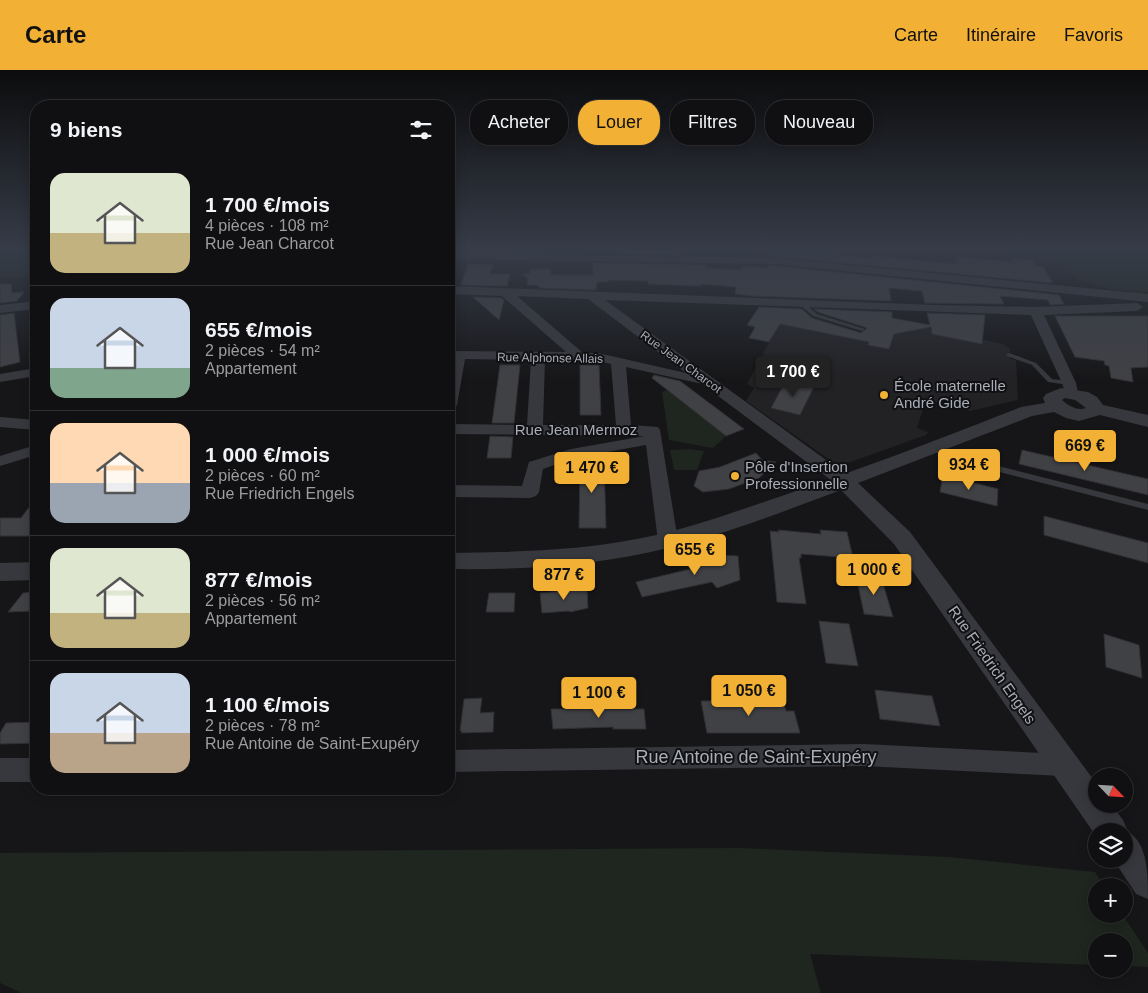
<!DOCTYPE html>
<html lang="fr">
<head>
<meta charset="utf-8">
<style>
	body { margin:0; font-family:Arial,sans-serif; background:#19191b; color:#f1f3f6; height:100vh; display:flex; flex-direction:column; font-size:19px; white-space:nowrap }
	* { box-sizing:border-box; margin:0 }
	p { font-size:16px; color:#9c9d9f }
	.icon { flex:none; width:28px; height:28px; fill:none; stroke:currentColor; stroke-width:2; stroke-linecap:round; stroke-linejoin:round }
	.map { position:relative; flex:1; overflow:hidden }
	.panel { position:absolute; left:30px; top:30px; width:425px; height:695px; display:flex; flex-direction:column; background:#101012; border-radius:20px; box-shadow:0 2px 12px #0003,0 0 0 1px #303032 }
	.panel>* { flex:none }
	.hud { position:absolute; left:470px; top:30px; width:475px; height:45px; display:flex; gap:10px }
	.needle { width:32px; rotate:115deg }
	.controls { position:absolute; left:1088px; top:698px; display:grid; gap:10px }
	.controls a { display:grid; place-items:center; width:45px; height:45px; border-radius:50%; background:#101012; box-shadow:0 2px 12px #0003,0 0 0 1px #303032; font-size:25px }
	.price { position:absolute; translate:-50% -42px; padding:0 11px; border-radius:5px; background:#f2b134; color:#111; font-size:16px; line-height:32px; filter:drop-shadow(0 1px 2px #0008) }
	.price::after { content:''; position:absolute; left:50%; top:30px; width:15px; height:11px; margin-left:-8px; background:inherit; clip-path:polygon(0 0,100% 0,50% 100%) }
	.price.current { background:#222; color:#fff }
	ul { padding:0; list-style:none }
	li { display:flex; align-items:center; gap:15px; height:125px; padding:0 20px }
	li+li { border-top:1px solid #303032 }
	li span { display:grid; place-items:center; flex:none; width:140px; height:100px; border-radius:15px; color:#555 }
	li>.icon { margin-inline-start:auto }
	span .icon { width:60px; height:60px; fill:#fffc; stroke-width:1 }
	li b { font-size:21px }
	h2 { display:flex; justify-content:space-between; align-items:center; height:60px; padding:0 20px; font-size:21px }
	.pill { padding:0 18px; border-radius:20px; background:#101012; box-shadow:0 2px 12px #0003,0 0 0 1px #303032; font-size:18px; line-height:45px }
	.pill.current { background:#f2b134; color:#111 }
	header { display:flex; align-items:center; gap:30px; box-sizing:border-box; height:70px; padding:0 25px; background:#f2b134; color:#111 }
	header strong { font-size:24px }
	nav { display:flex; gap:28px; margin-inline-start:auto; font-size:18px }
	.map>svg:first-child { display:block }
	.built { fill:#222225 }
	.green { fill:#1e261f }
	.building { fill:#404145; stroke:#303034 }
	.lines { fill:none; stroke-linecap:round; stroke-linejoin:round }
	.service { fill:#37383d; fill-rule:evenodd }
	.minor { fill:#37383d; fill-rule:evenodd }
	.tertiary { fill:#37383d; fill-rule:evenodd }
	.poi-dot { fill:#f2b134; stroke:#111113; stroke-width:2 }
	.labels { text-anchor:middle; stroke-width:4; stroke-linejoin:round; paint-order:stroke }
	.far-street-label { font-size:12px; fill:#a8adb8; stroke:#111113 }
	.poi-label { font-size:15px; fill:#a8adb8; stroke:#111113; text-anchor:start }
	.street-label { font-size:15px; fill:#a8adb8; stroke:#111113 }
	.near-street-label { font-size:18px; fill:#a8adb8; stroke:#111113 }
</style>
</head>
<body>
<header>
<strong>Carte</strong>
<nav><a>Carte</a><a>Itinéraire</a><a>Favoris</a></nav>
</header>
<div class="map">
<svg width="1148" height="923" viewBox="0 0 1148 923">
	<rect width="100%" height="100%" fill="#161618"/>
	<path class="built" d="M783,247L878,265L886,249L1003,274L1010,279V289L1016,290L1018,330L970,341L926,330L917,358L928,362L926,365L845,394L837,395L746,331L754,318L747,314Z"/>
	<g class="green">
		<path d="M0,181H36V207L0,208Z"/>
		<path d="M914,181H1148V222L1109,219L1077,209L1055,191L1027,186Z"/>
		<path d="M667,320L726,366L713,378L669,370L662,322Z"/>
		<path d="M689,379L704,381L697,400H674L670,380Z"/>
		<path d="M738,778L949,787L1095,802L1104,816H1096V844H1122L1148,883V897L1124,896V871H1096V895L810,884L821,923H22L0,913V783Z"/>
	</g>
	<g class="building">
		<path d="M615,181H679L678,185L615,184Z"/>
		<path d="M770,181H829L837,182L836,185L874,189L873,186L957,194L956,187L1014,192L1011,188L1032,190L1036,196L1043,197L1053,213L769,186Z"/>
		<path d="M593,193L703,195H707L706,198L742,200V196L767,198V196H776L1059,225L1064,234L1050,235L1048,230L1000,226L1004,234L925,233L922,221L889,218L891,231L752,226L735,224L736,217L701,214V216L648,214V211L609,210L608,212H597L596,220L540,218L537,215H527L528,208L522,204H529L531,199H551L550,204L555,205H593Z"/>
		<path d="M468,194L493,195L490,204H510L507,216L461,215Z"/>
		<path d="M0,214H11L12,223L24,222L17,231L0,233Z"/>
		<path d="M473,227L501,228L504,230L499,250Z"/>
		<path d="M759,237L802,239L812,248L861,263L867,258L818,242L814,239L892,242V248L930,255L927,243L985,245L982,274L932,264L931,257L894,264L889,279L868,275L869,272L780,254L769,272L749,268L755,257L747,255Z"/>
		<path d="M14,243L20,292L0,297V245Z"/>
		<path d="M1055,246H1148V297L1131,298L1133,312L1111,308L1109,296L1105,295L1104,291L1075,287Z"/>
		<path d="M500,295H520L514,353H492Z"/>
		<path d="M580,295H599L601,345H580Z"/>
		<path d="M654,305L680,311L744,359L726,366L652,308Z"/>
		<path d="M786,310L814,317L800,345L771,338Z"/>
		<path d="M490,366L513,367L511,388H487Z"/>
		<path d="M1022,380L1148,409V425L1019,394Z"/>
		<path d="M756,383L762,390L776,392L759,408L729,419L703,422L694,416L699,401L720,397Z"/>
		<path d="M580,389H604L606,458H579Z"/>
		<path d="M943,405L998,419L997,436L940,422Z"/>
		<path d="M36,428V466H0V448H21Z"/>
		<path d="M1044,446L1148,473V493L1044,465Z"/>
		<path d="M778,460L821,464L820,460L847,462L853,488L801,484V488H799L806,534L777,532L770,461L779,462Z"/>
		<path d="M720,485L738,486L740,510L717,518L712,512L642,527L636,512L699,497L696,493Z"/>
		<path d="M856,505L881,507L893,547L864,544Z"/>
		<path d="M587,519L588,538L570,542L569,541L542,543L540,523Z"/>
		<path d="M36,522V541L8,542L23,523Z"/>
		<path d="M489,523H515L514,542H486Z"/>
		<path d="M819,551L849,554L858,596L826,593Z"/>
		<path d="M1104,564L1139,575L1142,608L1106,597Z"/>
		<path d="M875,620L932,626L940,656L880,649Z"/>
		<path d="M482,628L480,643L494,642L493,662L461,663L462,661H460L464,629Z"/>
		<path d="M783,630L786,641H794L800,663H707L701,631Z"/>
		<path d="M551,639H644L646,659H613V657L553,659Z"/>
		<path d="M36,652V673L0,674V663L6,653Z"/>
	</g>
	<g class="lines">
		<g class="service">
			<path d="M799,232H803L817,244L865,259L862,261L813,246L799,234Z"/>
			<path d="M1009,283L1036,293L1052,309L1069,311L1072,313L1069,315L1048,312L1032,295L1007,286L1006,285Z"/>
			<path d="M931,376H937L959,386L1148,434V440L953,390L931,380L930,378Z"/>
		</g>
		<g class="minor">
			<path d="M449,183L776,188L1148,224V232L776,194L449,189Z"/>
			<path d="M449,216L936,235L1036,237L1137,233L1143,237L1137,241L1044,245L1076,313L1078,323L1076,326H1066L1062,313L1031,245L605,230L851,408L854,412L851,416L845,418L839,416L702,314L626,297L631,355L658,357L660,360L678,471L675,476L668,478L661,476L658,471L646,375L574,388L543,399L539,422L536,426L530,428L449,427V415L522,416L529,392L571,379L645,366L449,364V354L527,355L531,290L465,289L457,335L454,338L449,340V301L451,289H449V281L566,282L502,226L449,224ZM517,226L588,229L686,303L598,283H583ZM545,290L598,291L611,294L616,355H543Z"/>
			<path d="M36,231V239L0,243V235Z"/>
			<path d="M36,298V306L0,312V304Z"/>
			<path d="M0,347L36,350V360L0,357Z"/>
			<path d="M36,375V385L0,396V386Z"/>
			<path d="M864,674L1063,684L1072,687L1076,695L1072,703L1063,706L864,696L449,702V680Z"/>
			<rect x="0" y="688" width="36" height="24"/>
		</g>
		<g class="tertiary">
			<path d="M1061,318L1088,322L1097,327L1103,335L1148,345V357L1100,345L1079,351L1066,348L1054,342L1032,346L858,413L910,462L1096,713V734H1111L1123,750L1128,762C1148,773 1148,805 1148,829L1136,824L1113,789H1124V761H1096V766L894,474L841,420C784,441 727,464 668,478C596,496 522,500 449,499V483C513,482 578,481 642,468C688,459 731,443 776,428C858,400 940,369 1021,337L1045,333L1043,328L1046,324ZM1065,328L1075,330L1086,338C1077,341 1069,336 1062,330Z"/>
			<path d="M36,492V510L0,511V493Z"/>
		</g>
	</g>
	<linearGradient id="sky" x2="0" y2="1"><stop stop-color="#0c0c0d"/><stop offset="0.58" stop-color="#363c48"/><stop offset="1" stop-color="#363c48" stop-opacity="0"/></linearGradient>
	<rect width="1148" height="310" fill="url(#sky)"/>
	<g class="poi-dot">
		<circle cx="884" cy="325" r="5"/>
		<circle cx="735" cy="406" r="5"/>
	</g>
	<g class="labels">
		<g class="far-street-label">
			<text transform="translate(550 288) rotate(1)" y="4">Rue Alphonse Allais</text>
			<text transform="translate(681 292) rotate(36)" y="4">Rue Jean Charcot</text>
		</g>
		<g class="poi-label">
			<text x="894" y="321">École maternelle<tspan x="894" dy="17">André Gide</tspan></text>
			<text x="745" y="402">Pôle d'Insertion<tspan x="745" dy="17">Professionnelle</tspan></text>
		</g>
		<g class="street-label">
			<text x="576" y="365">Rue Jean Mermoz</text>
			<text transform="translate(992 595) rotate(55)" y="5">Rue Friedrich Engels</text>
		</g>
		<g class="near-street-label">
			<text x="756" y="693">Rue Antoine de Saint-Exupéry</text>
		</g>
	</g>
</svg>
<div class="controls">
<a><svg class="needle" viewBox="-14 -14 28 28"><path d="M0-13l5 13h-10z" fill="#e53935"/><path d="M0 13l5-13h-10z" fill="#9c9d9f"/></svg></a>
<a><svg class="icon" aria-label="layers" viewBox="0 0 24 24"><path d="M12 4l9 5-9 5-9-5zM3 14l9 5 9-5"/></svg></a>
<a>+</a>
<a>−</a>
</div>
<b class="price current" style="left:793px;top:328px">1 700 €</b>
<b class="price" style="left:1085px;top:402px">669 €</b>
<b class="price" style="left:969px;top:421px">934 €</b>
<b class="price" style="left:592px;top:424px">1 470 €</b>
<b class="price" style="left:695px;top:506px">655 €</b>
<b class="price" style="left:874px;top:526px">1 000 €</b>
<b class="price" style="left:564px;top:531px">877 €</b>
<b class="price" style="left:749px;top:647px">1 050 €</b>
<b class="price" style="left:599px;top:649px">1 100 €</b>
<div class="hud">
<a class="pill">Acheter</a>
<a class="pill current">Louer</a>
<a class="pill">Filtres</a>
<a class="pill">Nouveau</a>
</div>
<section class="panel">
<h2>9 biens<svg class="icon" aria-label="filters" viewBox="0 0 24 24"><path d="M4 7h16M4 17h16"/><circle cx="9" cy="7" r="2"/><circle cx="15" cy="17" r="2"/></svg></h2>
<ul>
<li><span style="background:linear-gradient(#dfe7d0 60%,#c2b280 0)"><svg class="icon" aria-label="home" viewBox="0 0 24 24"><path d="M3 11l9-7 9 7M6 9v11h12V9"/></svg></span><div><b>1 700 €/mois</b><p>4 pièces · 108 m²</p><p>Rue Jean Charcot</p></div></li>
<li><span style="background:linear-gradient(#c9d6e8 70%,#7fa58c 0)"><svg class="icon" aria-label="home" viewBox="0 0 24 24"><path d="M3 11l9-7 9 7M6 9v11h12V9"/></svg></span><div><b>655 €/mois</b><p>2 pièces · 54 m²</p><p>Appartement</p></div></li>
<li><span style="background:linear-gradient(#ffd9b3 60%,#9aa5b1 0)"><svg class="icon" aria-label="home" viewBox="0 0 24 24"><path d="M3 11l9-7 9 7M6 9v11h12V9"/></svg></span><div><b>1 000 €/mois</b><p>2 pièces · 60 m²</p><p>Rue Friedrich Engels</p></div></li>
<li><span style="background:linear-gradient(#dfe7d0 65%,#c2b280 0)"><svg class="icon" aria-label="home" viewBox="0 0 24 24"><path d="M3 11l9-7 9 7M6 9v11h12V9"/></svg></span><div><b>877 €/mois</b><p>2 pièces · 56 m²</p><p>Appartement</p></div></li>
<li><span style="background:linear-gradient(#c9d6e8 60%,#b9a48a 0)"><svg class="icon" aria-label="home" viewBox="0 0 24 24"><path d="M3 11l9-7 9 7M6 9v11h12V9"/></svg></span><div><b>1 100 €/mois</b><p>2 pièces · 78 m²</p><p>Rue Antoine de Saint-Exupéry</p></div></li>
</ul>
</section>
</div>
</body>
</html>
